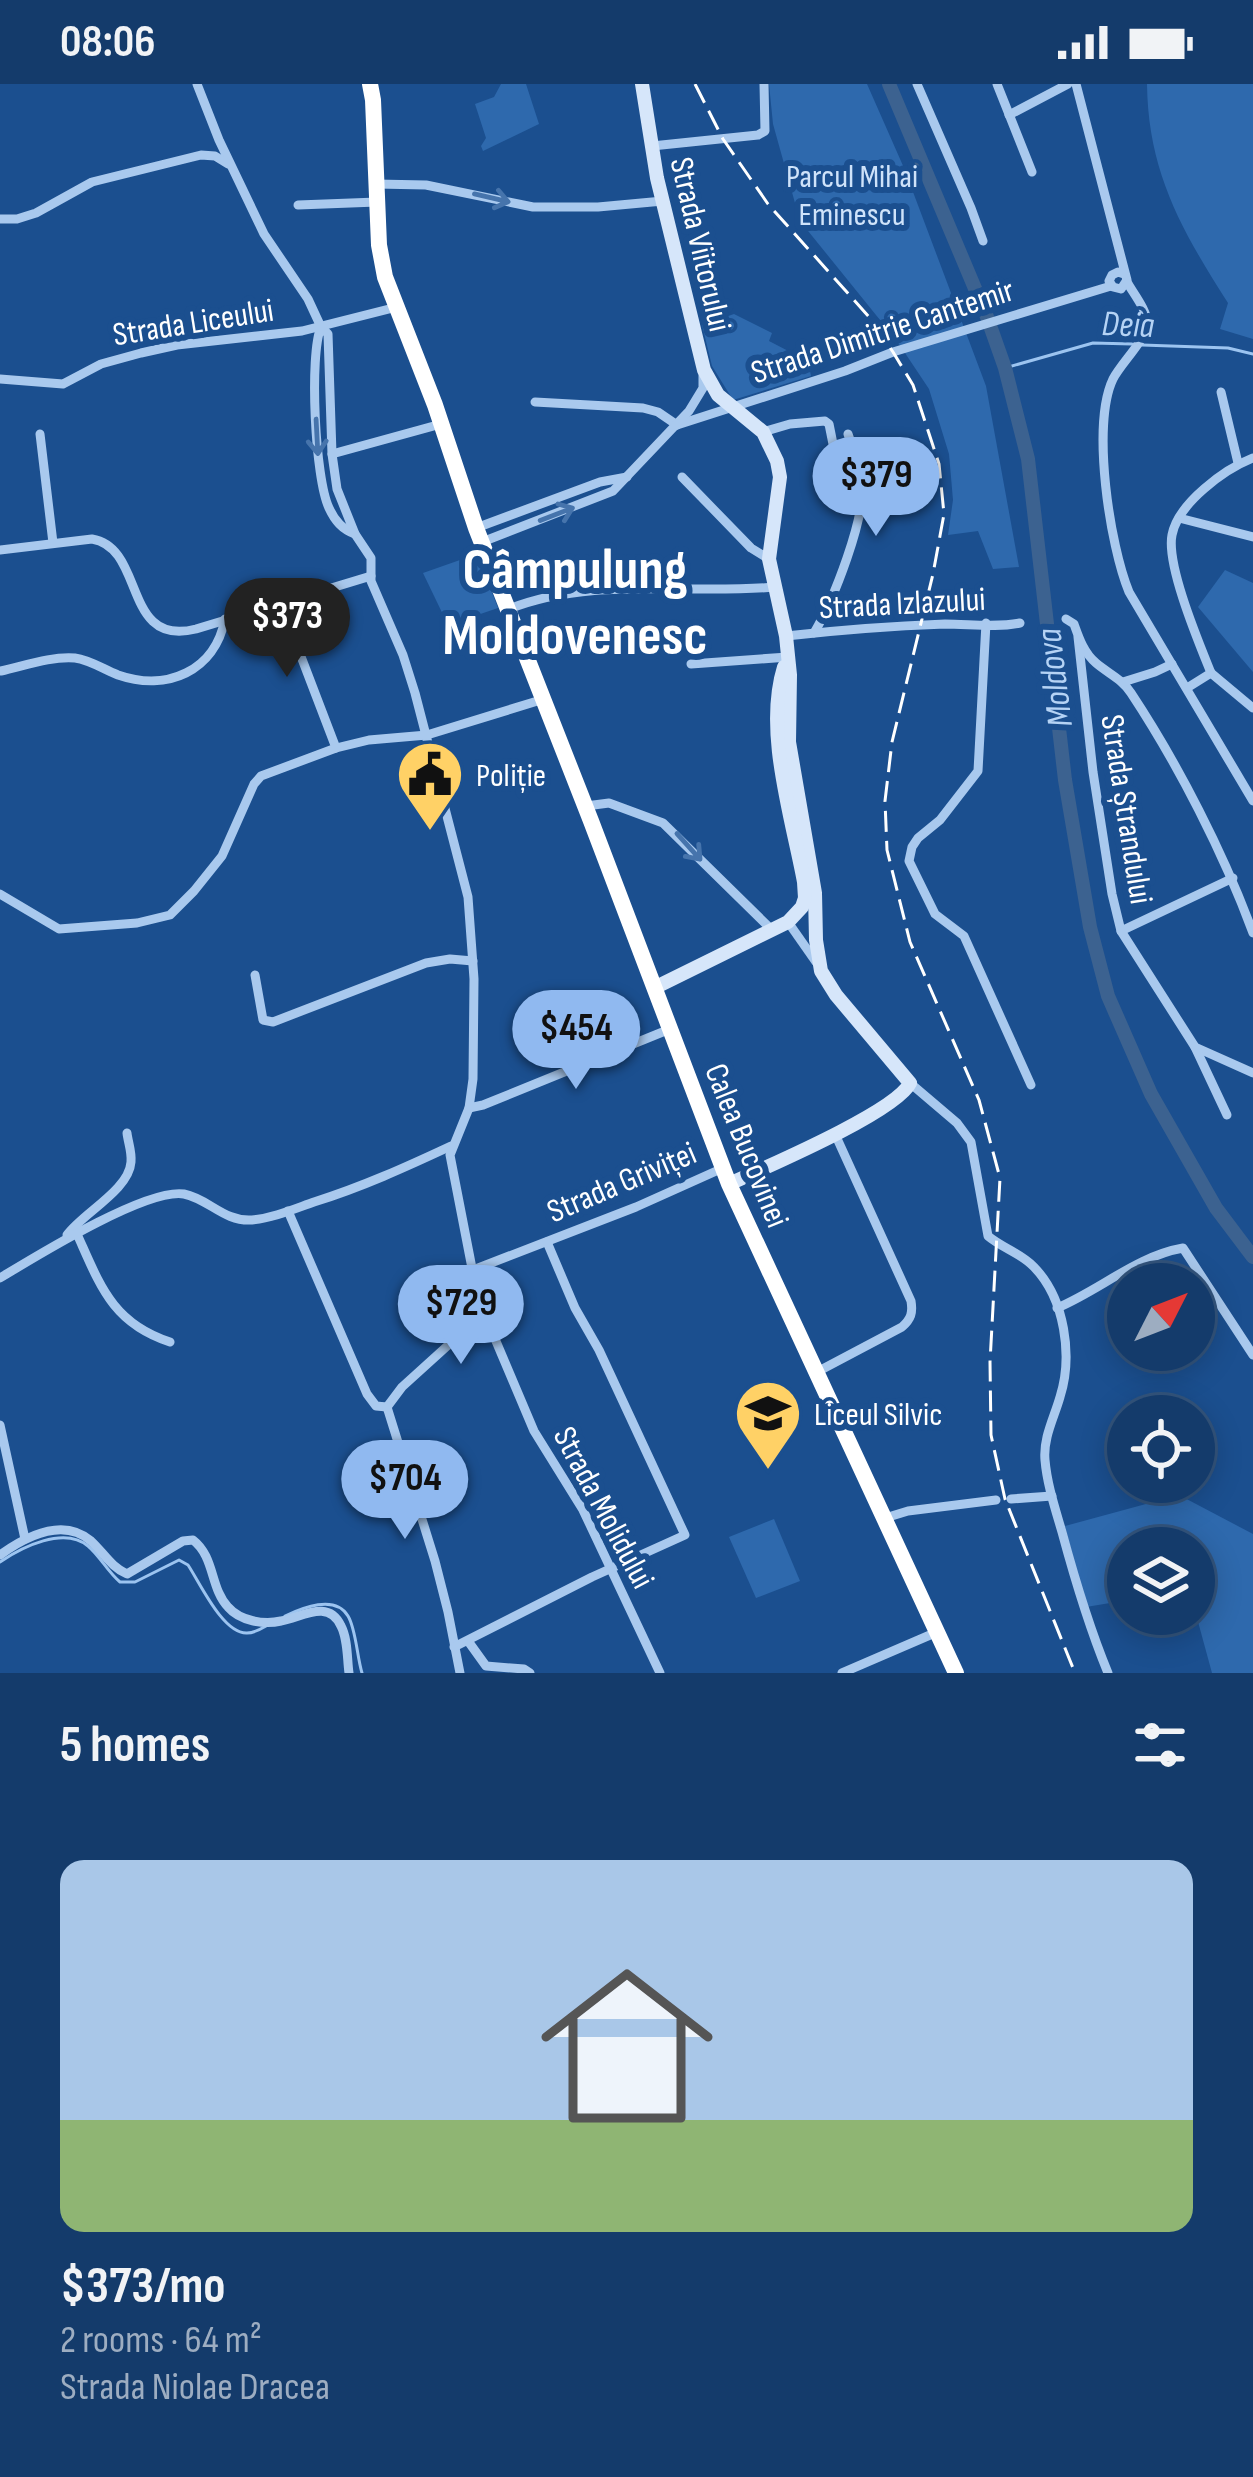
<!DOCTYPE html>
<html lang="en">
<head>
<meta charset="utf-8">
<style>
	body { margin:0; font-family:"Sofia Sans Condensed",sans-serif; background:#214673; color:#f1f3f6; height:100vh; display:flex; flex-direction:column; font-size:45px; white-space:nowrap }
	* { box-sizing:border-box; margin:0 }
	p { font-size:39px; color:#9dadc1 }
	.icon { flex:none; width:66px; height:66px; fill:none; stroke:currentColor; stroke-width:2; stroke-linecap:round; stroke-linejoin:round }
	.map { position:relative; height:1589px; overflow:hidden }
	.panel { display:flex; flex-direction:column; background:#143b6b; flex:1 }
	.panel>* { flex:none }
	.needle { width:78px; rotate:48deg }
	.controls { position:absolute; left:1107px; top:1179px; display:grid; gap:24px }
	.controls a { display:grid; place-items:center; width:108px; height:108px; border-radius:50%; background:#143b6b; box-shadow:0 6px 30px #0003,0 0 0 3px #33557e; font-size:60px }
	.price { position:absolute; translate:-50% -102px; padding:0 27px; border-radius:42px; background:#90b9f0; color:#111; font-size:39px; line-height:78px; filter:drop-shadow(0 3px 6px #0008) }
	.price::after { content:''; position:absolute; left:50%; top:72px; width:36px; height:27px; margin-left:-18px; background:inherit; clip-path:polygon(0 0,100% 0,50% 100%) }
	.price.active { background:#222; color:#fff }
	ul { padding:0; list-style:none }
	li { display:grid; align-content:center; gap:24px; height:636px; padding:0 60px }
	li+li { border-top:3px solid #33557e }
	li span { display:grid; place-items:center; height:372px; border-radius:24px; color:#555 }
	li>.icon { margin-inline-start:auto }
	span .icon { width:216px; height:216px; fill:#fffc; stroke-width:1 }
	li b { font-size:51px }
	h2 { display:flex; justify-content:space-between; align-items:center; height:144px; padding:0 60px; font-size:51px }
	.status { display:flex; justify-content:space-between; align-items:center; height:84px; padding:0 60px; background:#143b6b; direction:ltr }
	.status svg { height:33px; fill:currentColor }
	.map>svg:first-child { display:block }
	.green { fill:#2e69ad }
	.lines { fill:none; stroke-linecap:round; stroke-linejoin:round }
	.stream { stroke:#9cc4f0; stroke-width:3 }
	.river { stroke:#3c6290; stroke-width:14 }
	.street { stroke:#a9c9ee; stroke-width:9 }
	.secondary { stroke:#d6e6fa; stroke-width:14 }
	.highway { stroke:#fff; stroke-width:16 }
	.rail { stroke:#fff; stroke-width:3; stroke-dasharray:21 9; stroke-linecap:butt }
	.oneway { stroke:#4674ac }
	.labels { text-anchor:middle; stroke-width:12; stroke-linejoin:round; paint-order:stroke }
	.park-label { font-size:33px; fill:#cfe3fa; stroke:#1b4f8f }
	.street-label { font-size:33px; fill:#fff; stroke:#1b4f8f }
	.poi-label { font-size:33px; fill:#fff; stroke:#1b4f8f; text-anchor:start }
	.water-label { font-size:36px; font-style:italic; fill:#b5d3f5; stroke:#1b4f8f }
	.town-label { font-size:57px; font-weight:bold; fill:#fff; stroke:#1b4f8f }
</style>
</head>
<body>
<div class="status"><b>08:06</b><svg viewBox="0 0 49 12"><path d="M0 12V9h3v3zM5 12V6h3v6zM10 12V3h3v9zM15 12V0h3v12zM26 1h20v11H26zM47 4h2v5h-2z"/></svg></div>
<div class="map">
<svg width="1253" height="1589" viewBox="0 0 1253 1589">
	<rect width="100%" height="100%" fill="#1b4f8f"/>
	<g class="green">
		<path d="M501,0H526L539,40L483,67L481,62L486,54L475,20L494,13Z"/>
		<path d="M769,0H867L904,84L986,302L1019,483L993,485L978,447L948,451L953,416L949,370L929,305L897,257L800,137L773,40Z"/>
		<path d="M1147,0H1253V255L1220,245L1228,219C1182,147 1148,88 1147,0Z"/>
		<path d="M734,230L772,249L769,257L796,271L800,264C809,272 809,282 811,292L733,316L712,282L702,241Z"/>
		<path d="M477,470L498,524L448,541L423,489Z"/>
		<path d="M1225,486L1253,499V588L1198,523Z"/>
		<path d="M1179,1411L1253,1450V1589H1212L1194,1523V1464H1128V1516L1086,1523L1065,1442Z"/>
		<path d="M774,1435L800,1497L756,1514L729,1453Z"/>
	</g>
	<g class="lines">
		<g class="stream">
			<path d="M1142,261L1228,264L1253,270"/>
			<path d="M1005,284L1093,259L1132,260"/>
			<path d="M0,1478C22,1463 64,1442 88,1462C100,1472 107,1487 120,1498H135L179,1476L188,1481C200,1499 223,1550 247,1549C253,1549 261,1545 266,1542"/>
			<path d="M285,1532C302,1524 335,1510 348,1532C356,1545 357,1573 362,1589"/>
		</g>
		<path class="river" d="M889,0L987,233L1005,284L1028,375L1065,696L1090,843L1108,912L1151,1010L1216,1124L1253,1173"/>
		<g class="street">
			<path d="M197,0L219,56L264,150L308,215L321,243L328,250L332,370L337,405L355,450L371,474V497L403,571L415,609L468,813L474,895L473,995L469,1024L450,1071L478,1215L472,1236L466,1245L402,1303L387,1323"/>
			<path d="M917,0L971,124L983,157"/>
			<path d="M997,0L1032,88"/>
			<path d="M1076,0L1127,196L1121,205L1113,203L1109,197L1112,191L1118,188L1124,190"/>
			<path d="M1009,31L1068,0"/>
			<path d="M652,62L758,51L765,47L764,0"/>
			<path d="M376,100L426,101L533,123H598L663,117"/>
			<path d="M298,121L377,118"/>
			<path d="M0,135H17L36,129L92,98L201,71L215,72L228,80"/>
			<path d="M1127,198C1133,209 1148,227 1147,240C1146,256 1121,279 1113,295C1091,341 1110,462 1129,508L1253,717"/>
			<path d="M321,243C309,271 315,395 329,424C335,437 342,445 355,450"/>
			<path d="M0,295L63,300L101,280L141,269L177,261L302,247L397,223"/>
			<path d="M1221,308L1238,379"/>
			<path d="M535,318L643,324L658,328L677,341"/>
			<path d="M677,341L845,287L893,268L1111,202"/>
			<path d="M763,348L790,340L825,337L829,340L834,365"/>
			<path d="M40,350L53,459"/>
			<path d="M332,370L441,340"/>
			<path d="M682,393L751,464L769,475"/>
			<path d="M1179,434L1253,453"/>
			<path d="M476,444L600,398L627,393"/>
			<path d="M482,458L613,407L689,327L703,304V291"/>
			<path d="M0,466L92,455C146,464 122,564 196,545L371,492"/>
			<path d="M283,518L284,528L336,664"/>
			<path d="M509,525C592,492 687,511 774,503"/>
			<path d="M1066,535L1074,540C1079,554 1084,569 1096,579C1109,590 1122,595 1131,609C1178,680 1224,770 1253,849"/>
			<path d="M986,539L978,687L940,736L918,754L912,763L909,777L935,830L964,852L1031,1001"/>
			<path d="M814,549C833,517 867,432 862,396C860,381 853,365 848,350"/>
			<path d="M786,552C839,546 892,542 945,540C969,540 998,544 1020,539"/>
			<path d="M1078,553L1093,688L1112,810L1121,847L1195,963L1253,989"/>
			<path d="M691,580L788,573"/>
			<path d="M1,587C24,582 51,572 75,574C90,576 103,585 118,591C167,608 215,587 225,535"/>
			<path d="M1211,589L1253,624"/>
			<path d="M1123,598L1155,588L1172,580"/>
			<path d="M1187,604L1211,589C1199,559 1166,481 1172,451C1178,419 1225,385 1253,374"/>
			<path d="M586,722L609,719L663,739L772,846"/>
			<path d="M0,810L59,845L137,839L170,831L194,807L222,772L254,700L261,692L336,664L369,656L427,651L544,615"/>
			<path d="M788,838L816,878"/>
			<path d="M1121,847L1233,794"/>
			<path d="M255,891L263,936L273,938L426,879L450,875L473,877"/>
			<path d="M1195,963L1227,1031"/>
			<path d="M910,999L957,1039L971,1058L988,1152C1002,1164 1021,1169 1034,1183C1065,1215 1073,1272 1060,1313C1054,1334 1043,1354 1045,1376C1047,1400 1055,1424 1062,1448C1075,1496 1089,1543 1108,1589"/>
			<path d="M469,1024L483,1021L670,945"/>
			<path d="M288,1127L367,1310L376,1322L387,1323"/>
			<path d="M77,1150C100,1201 112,1239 170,1258"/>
			<path d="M67,1151C83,1129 129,1106 131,1078C132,1068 128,1058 127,1049"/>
			<path d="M473,1186L636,1123L723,1084"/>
			<path d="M0,1194C35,1173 146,1104 184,1110C209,1115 224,1138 252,1136C273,1134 294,1125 314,1118C362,1103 406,1083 451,1062"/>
			<path d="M479,1217L534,1347L583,1426L660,1589"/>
			<path d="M1057,1224C1100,1206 1137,1172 1183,1164L1253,1271"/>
			<path d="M815,1289L902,1243C911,1235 913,1229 911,1217L835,1050"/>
			<path d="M387,1323L435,1477L448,1528L460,1589"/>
			<path d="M0,1341L25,1455"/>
			<path d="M1011,1415L1052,1412"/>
			<path d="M885,1434L908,1427L996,1416"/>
			<path d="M0,1471C25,1453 63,1433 91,1457C104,1469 111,1483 127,1490L183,1457L193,1456C215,1473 210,1504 228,1523C240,1537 264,1541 281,1537C301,1534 328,1514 341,1542C348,1555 347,1575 349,1589"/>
			<path d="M468,1557L486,1582L524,1585L530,1589"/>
			<path d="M454,1563L592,1493L685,1451L599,1266L575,1224L547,1158"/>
			<path d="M842,1589L937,1548"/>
		</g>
		<g class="secondary">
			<path d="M642,0L657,94L704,286L718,311L763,348L777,377L780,393L769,475L786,552L790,591L789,658L815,809L816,856L821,887L836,911L910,999C896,1028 764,1084 729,1100"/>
			<path d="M654,904L788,838L802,823L805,814L804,798C792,733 764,647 784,583"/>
		</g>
		<path class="highway" d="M370,0L373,16L379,161L385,193L435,321L476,444L591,737L729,1100L956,1589"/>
		<path class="rail" d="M695,0L723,55L768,120L870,234L893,268L913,301L939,380L944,430L933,490L892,658L885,717L887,766L910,858L979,1016L1000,1094L990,1278L991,1351L1005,1415L1075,1589"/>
	</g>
	<defs><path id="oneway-shaft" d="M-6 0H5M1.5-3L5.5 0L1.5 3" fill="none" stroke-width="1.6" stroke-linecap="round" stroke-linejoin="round" transform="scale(3)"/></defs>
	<g class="oneway">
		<use href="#oneway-shaft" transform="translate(492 114) rotate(13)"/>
		<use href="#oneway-shaft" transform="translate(317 353) rotate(87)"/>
		<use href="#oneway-shaft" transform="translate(557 430) rotate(-21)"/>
		<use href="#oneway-shaft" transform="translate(689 763) rotate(48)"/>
	</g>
	<defs>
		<symbol id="civic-pin" viewBox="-11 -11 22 30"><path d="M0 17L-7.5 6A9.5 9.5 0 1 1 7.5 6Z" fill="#ffd166" stroke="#1b4f8f"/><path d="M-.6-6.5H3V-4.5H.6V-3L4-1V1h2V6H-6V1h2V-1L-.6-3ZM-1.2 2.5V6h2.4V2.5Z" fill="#111"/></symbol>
		<symbol id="university-pin" viewBox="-11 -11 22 30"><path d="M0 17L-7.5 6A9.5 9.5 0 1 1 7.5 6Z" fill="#ffd166" stroke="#1b4f8f"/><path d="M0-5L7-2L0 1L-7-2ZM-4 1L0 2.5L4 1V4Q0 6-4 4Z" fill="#111"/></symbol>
	</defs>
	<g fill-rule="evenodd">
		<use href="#civic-pin" x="392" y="652" width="76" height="104"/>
		<use href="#university-pin" x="730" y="1291" width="76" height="104"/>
	</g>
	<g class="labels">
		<g class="park-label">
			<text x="852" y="103">Parcul Mihai<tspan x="852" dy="38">Eminescu</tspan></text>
		</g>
		<g class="street-label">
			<text transform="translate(702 160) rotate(77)" y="12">Strada Viitorului</text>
			<text transform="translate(193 237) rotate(-9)" y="12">Strada Liceului</text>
			<text transform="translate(882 246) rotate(-18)" y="12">Strada Dimitrie Cantemir</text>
			<text transform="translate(902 518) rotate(-3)" y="12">Strada Izlazului</text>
			<text transform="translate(1128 725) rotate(81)" y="12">Strada Ștrandului</text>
			<text transform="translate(748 1061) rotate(68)" y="12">Calea Bucovinei</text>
			<text transform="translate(621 1097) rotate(-23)" y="12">Strada Griviței</text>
			<text transform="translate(605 1423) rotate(62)" y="12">Strada Molidului</text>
		</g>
		<g class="poi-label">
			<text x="476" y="702">Poliție</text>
			<text x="814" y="1341">Liceul Silvic</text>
		</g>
		<g class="water-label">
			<text transform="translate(1128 239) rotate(2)" y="13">Deia</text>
			<text transform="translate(1053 594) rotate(-97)" y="13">Moldova</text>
		</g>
		<g class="town-label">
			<text x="575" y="504">Câmpulung<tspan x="575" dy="66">Moldovenesc</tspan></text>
		</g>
	</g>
</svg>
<div class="controls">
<a><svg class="needle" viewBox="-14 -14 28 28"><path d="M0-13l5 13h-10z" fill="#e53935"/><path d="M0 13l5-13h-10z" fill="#9dadc1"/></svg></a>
<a><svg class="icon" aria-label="locate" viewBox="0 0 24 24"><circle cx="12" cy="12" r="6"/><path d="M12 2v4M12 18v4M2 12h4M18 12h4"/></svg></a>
<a><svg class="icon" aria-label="layers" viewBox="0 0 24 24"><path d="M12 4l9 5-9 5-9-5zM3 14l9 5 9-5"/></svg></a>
</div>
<b class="price" style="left:876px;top:455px">$379</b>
<b class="price active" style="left:287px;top:596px">$373</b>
<b class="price" style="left:576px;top:1008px">$454</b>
<b class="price" style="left:461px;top:1283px">$729</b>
<b class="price" style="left:405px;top:1458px">$704</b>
</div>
<section class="panel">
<h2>5 homes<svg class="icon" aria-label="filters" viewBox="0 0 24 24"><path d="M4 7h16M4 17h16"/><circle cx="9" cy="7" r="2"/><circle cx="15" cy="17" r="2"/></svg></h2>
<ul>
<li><span style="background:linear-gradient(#a9c7e8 70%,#8fb573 0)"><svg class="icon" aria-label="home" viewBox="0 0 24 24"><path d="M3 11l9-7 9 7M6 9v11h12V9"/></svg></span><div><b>$373/mo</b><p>2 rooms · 64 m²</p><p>Strada Niolae Dracea</p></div></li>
</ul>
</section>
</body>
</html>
